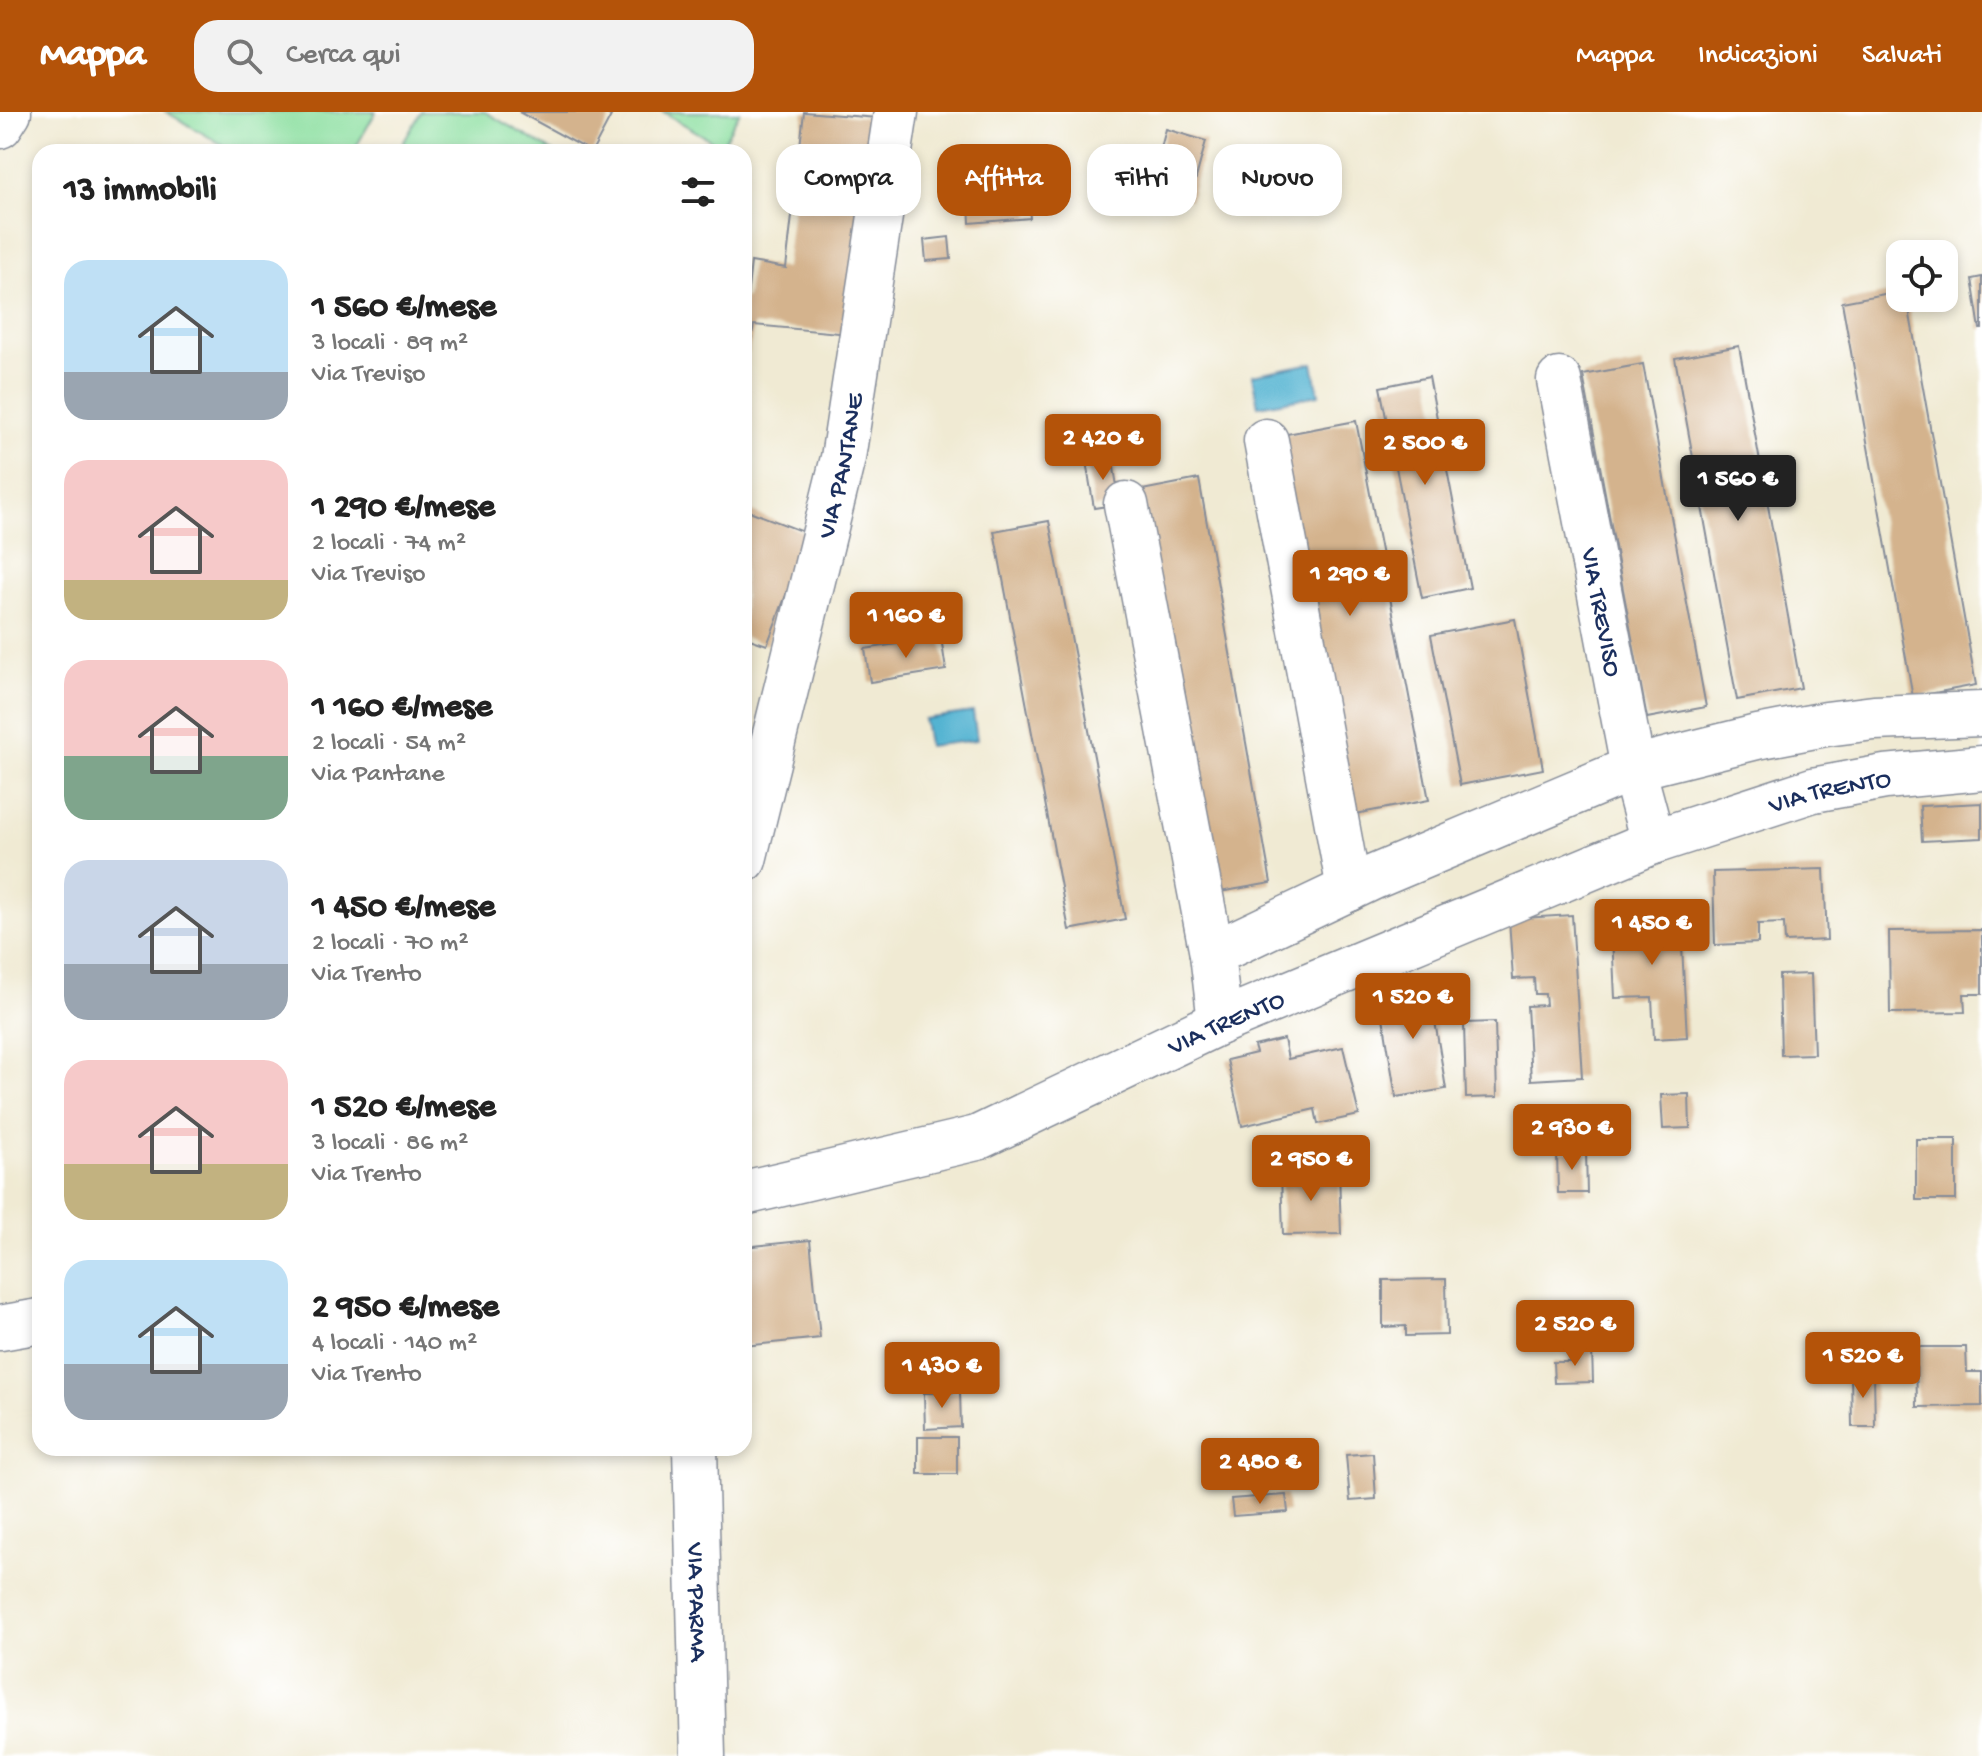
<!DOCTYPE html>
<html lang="it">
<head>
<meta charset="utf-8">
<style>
	body { margin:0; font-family:"Gochi Hand",sans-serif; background:#f2f2f2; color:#222; height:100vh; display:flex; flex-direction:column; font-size:30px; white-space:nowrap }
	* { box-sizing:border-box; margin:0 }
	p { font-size:26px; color:#767676 }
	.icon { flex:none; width:44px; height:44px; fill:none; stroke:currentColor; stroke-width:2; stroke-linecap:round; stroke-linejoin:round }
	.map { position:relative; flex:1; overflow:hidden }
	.panel { position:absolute; left:32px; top:32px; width:720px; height:1312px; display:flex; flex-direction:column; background:#fff; border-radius:24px; box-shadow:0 4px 12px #0003 }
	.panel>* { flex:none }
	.hud { position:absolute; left:776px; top:32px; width:760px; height:72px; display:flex; gap:16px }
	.controls { position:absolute; left:1886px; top:128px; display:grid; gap:16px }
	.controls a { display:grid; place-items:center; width:72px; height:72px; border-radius:16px; background:#fff; box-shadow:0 4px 12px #0003; font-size:40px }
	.price { position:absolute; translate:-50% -68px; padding:0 18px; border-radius:8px; background:#b45309; color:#fff; font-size:26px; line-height:52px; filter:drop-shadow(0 2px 4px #0008) }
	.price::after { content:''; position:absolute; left:50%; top:48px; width:24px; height:18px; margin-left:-12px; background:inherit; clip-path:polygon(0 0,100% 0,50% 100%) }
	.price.selected { background:#222; color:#fff }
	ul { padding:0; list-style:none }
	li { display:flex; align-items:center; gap:24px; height:200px; padding:0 32px }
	li span { display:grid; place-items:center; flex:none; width:224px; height:160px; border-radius:24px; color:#555 }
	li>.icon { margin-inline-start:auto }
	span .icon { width:96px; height:96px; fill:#fffc; stroke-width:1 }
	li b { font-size:34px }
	h2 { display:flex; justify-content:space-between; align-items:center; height:96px; padding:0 32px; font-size:34px }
	.chip { padding:0 28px; border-radius:24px; background:#fff; box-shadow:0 4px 12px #0003; font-size:28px; line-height:72px }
	.chip.selected { background:#b45309; color:#fff }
	header { display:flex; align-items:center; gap:48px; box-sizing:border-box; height:112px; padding:0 40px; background:#b45309; color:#fff }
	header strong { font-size:38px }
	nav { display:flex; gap:44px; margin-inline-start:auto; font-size:28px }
	.search { width:560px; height:72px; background:#f2f2f2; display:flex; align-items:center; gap:20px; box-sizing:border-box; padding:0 28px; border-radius:24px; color:#767676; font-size:30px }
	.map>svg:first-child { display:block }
	.green { fill:#8cdfa0; stroke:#54877f; stroke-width:2 }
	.water { fill:#52b3d1; stroke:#367198; stroke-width:2 }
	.building { fill:#d4b38d }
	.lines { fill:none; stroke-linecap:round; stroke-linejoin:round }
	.minor-casing { stroke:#868c98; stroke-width:47 }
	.minor { stroke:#fff; stroke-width:44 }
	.labels { text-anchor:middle; stroke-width:7; stroke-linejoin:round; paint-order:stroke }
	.street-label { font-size:26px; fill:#1b2f5e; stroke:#fff }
</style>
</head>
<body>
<header>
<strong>Mappa</strong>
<div class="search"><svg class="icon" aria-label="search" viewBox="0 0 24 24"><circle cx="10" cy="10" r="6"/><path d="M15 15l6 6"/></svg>Cerca qui</div>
<nav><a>Mappa</a><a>Indicazioni</a><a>Salvati</a></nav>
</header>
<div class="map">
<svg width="1982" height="1644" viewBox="0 0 1982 1644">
	<rect width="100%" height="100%" fill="#fff"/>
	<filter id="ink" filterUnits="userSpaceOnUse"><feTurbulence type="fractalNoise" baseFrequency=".0125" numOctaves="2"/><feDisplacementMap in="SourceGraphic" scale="16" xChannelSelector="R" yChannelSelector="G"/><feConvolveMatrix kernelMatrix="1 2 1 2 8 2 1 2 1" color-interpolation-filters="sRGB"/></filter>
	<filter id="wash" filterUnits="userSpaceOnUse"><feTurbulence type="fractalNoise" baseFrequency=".006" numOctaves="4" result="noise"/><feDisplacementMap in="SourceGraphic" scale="32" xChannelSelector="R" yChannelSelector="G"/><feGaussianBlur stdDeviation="1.8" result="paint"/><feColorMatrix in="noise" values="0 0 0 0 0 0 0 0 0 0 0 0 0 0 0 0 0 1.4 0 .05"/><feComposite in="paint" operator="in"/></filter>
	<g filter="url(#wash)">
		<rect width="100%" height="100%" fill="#f0ead3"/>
		<g class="green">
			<path d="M166,0H376L353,40H235Z"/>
			<path d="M421,0H485L554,40H398Z"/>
			<path d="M663,0H740L721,34Z"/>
		</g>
		<g class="water">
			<path d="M1313,251L1319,283L1258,294L1252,263Z"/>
			<path d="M973,600L977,628L928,634L924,607Z"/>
		</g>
		<g id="blocks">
			<g class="building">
				<path d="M519,0H603L611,4L592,40Z"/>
				<path d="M804,0L877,6L849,222L754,213L744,261V186H747L751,150L786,156Z"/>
				<path d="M1166,17L1206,29L1190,88L1150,78Z"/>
				<path d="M1028,87L1030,106L970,111L969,91Z"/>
				<path d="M949,125L951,147L926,149L924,128Z"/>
				<path d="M1982,165V217H1980L1972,167Z"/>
				<path d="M1900,179V186H1907L1976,573L1913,585L1842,190Z"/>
				<path d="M1739,234L1801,576L1737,588L1675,246Z"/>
				<path d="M1643,252L1706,595L1647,606L1583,263Z"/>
				<path d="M1429,265L1470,476L1422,486L1380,275Z"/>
				<path d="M1356,309L1429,688L1345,704L1271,325Z"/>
				<path d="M1112,344L1120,392L1094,396L1086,349Z"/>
				<path d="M1199,367L1271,771L1214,781L1142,378Z"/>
				<path d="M744,397L809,422L767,533L744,525Z"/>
				<path d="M1049,409L1125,807L1069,818L994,419Z"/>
				<path d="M1515,507L1543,657L1460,673L1431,523Z"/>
				<path d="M941,525L946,558L870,570L865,537Z"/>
				<path d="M1982,691V726L1922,729L1920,694Z"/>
				<path d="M1824,757L1827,828L1785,830L1784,811L1758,812V831L1715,833L1713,760Z"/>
				<path d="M1680,799L1687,925L1654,927L1652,885L1615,886L1611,802Z"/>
				<path d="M1572,803L1582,965L1531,968L1527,894L1546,893L1545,882H1535L1534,866L1513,867L1509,807Z"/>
				<path d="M1982,818V882H1964L1965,900L1890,901L1889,819Z"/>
				<path d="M1811,862L1814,942L1781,943L1779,863Z"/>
				<path d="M1429,872L1446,977L1396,985L1379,881Z"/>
				<path d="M1495,910L1497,985L1466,986L1464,911Z"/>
				<path d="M1284,927L1288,947L1343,935L1359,1003L1318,1012L1315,997L1242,1014L1227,948L1256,941L1254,934Z"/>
				<path d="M1689,982L1690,1016L1663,1017L1661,983Z"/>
				<rect x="1916" y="1027" width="40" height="61"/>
				<path d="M1586,1039L1587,1081H1558L1557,1040Z"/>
				<path d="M1339,1058L1341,1122L1283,1123L1281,1060Z"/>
				<path d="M810,1128L820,1226L744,1234V1135Z"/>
				<path d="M1446,1167L1447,1223L1406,1224V1214L1383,1215V1168Z"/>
				<path d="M1916,1235H1966L1967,1260H1982V1294L1917,1295Z"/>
				<path d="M1592,1237L1593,1270L1554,1271L1553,1250H1570V1238Z"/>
				<path d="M1874,1260L1875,1315H1852L1851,1261Z"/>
				<path d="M960,1280L961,1315L925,1317L924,1281Z"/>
				<rect x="918" y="1325" width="39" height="37"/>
				<path d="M1373,1341L1376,1387L1350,1389L1346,1343Z"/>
				<path d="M1286,1383L1288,1400L1233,1404L1231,1387Z"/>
			</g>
		</g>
	</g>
	<g filter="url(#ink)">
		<use href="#blocks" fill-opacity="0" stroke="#868c98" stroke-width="2"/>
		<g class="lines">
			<defs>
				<g id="minor">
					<path d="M0,14L9,0"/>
					<path id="s1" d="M1559,268L1633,656L1653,730"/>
					<path d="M1266,329L1349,777"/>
					<path d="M1126,392L1212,842L1220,910"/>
					<path id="s2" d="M744,748L843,346L896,0"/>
					<path d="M1212,842L1374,765L1633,656L1757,625L1826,612L1874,606L1982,602"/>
					<path id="s3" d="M744,1081L977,1026L1220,910L1653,730L1813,678L1885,665L1982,656"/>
					<path d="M0,1216L40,1209"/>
					<path id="s4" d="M695,1336L703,1644"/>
				</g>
			</defs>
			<use href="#minor" class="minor-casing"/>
			<use href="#minor" class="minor"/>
		</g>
	</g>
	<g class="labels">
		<g class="street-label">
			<text dy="9" stroke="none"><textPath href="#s2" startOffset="406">VIA PANTANE</textPath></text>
			<text dy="9" stroke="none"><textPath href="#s1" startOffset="236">VIA TREVISO</textPath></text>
			<text dy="9" stroke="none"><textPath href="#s3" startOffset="1162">VIA TRENTO</textPath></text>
			<text dy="9" stroke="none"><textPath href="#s3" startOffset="514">VIA TRENTO</textPath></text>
			<text dy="9" stroke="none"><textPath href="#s4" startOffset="154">VIA PARMA</textPath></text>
		</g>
	</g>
</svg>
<div class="controls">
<a><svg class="icon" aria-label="locate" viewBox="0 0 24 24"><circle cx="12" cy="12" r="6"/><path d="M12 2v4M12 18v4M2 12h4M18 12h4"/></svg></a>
</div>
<b class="price" style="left:1103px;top:370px">2 420 €</b>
<b class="price" style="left:1425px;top:375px">2 500 €</b>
<b class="price selected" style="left:1738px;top:411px">1 560 €</b>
<b class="price" style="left:1350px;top:506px">1 290 €</b>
<b class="price" style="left:906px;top:548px">1 160 €</b>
<b class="price" style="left:1652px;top:855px">1 450 €</b>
<b class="price" style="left:1413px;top:929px">1 520 €</b>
<b class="price" style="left:1572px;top:1060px">2 930 €</b>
<b class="price" style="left:1311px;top:1091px">2 950 €</b>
<b class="price" style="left:1575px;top:1256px">2 520 €</b>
<b class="price" style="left:1863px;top:1288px">1 520 €</b>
<b class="price" style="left:942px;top:1298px">1 430 €</b>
<b class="price" style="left:1260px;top:1394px">2 480 €</b>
<div class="hud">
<a class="chip">Compra</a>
<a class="chip selected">Affitta</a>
<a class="chip">Filtri</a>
<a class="chip">Nuovo</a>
</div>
<section class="panel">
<h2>13 immobili<svg class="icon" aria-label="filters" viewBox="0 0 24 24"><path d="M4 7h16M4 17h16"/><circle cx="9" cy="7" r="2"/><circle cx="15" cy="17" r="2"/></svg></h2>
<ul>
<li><span style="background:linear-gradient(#bfe0f5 70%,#9aa5b1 0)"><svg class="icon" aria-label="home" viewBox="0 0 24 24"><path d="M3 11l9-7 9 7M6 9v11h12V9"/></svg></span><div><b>1 560 €/mese</b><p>3 locali · 89 m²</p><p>Via Treviso</p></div></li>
<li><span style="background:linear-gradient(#f6c9c9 75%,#c2b280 0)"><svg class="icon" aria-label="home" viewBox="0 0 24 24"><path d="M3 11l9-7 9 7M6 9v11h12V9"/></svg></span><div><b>1 290 €/mese</b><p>2 locali · 74 m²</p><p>Via Treviso</p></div></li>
<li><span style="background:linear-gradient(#f6c9c9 60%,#7fa58c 0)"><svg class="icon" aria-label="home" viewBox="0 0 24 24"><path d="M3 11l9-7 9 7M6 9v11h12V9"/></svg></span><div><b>1 160 €/mese</b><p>2 locali · 54 m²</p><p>Via Pantane</p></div></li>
<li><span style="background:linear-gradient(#c9d6e8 65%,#9aa5b1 0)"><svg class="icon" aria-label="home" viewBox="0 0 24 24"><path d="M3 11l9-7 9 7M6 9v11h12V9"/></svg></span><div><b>1 450 €/mese</b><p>2 locali · 70 m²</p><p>Via Trento</p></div></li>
<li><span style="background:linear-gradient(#f6c9c9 65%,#c2b280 0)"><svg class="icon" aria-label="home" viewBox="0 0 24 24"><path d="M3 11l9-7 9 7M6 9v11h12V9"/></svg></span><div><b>1 520 €/mese</b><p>3 locali · 86 m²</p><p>Via Trento</p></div></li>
<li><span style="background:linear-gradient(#bfe0f5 65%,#9aa5b1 0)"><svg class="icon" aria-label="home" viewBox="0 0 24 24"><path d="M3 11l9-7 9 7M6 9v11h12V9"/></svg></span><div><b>2 950 €/mese</b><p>4 locali · 140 m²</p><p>Via Trento</p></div></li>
</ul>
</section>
</div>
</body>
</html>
